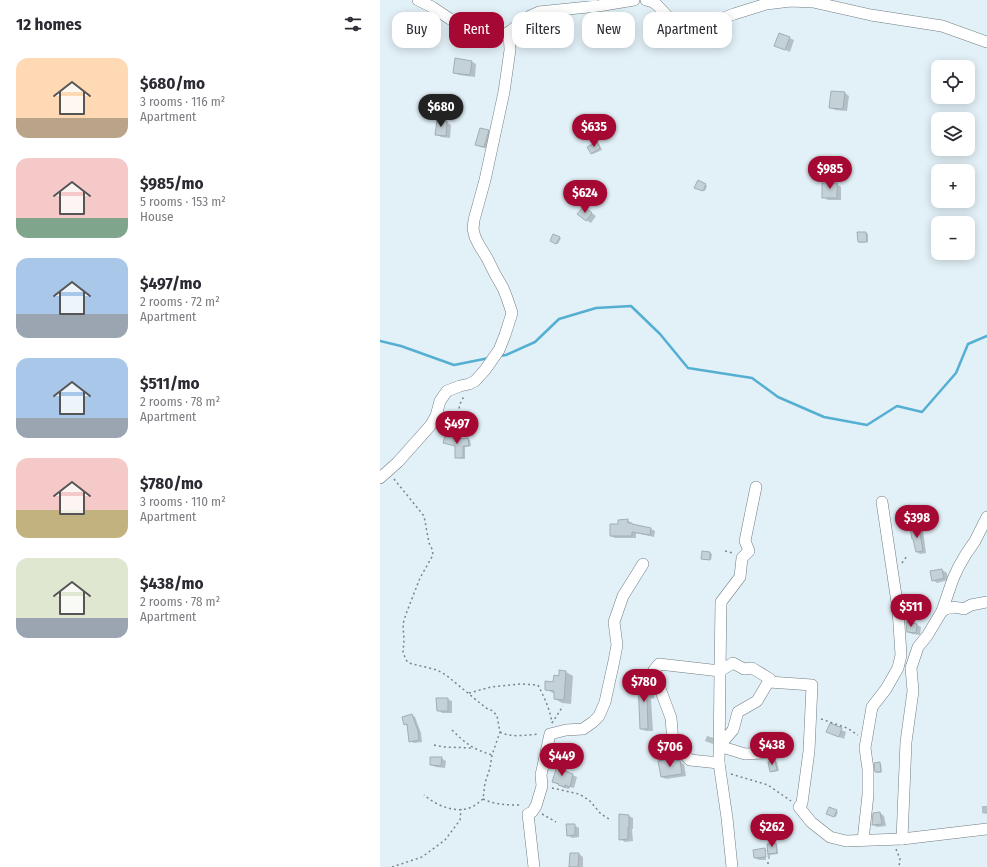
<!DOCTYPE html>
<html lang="en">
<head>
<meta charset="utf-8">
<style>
	body { margin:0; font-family:"Fira Sans Condensed",sans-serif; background:#f2f2f3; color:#2b2b33; height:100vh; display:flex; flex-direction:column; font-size:15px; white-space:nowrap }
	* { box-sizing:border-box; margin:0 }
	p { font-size:13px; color:#7c7c81 }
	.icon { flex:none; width:22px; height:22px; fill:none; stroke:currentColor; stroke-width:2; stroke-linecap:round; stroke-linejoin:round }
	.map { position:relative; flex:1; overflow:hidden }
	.details { display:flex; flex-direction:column; background:#fff; width:380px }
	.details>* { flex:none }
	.guide { position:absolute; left:12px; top:12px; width:380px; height:36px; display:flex; gap:8px }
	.controls { position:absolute; left:551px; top:60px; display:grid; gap:8px }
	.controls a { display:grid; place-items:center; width:44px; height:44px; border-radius:8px; background:#fff; box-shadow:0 2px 10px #0003; font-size:20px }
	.price { position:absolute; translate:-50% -34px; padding:0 9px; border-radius:14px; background:#a50933; color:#fff; font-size:13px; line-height:26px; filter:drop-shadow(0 1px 2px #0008) }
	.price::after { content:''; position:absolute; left:50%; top:24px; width:12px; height:9px; margin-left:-6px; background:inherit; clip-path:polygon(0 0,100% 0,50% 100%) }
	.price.on { background:#222; color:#fff }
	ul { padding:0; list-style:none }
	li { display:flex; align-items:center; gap:12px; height:100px; padding:0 16px }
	li span { display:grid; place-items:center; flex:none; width:112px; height:80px; border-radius:12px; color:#555 }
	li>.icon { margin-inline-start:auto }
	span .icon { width:48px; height:48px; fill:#fffc; stroke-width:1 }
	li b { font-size:17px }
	h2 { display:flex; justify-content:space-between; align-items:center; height:48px; padding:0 16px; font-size:17px }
	.tag { padding:0 14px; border-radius:12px; background:#fff; box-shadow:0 2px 10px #0003; font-size:14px; line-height:36px }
	.tag.on { background:#a50933; color:#fff }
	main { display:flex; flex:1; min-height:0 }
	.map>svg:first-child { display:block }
	.shadow { fill:#0003 }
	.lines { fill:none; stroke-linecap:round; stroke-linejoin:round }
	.stream { stroke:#54afd2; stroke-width:2.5 }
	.building { fill:#c4d2d8; stroke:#a1afb5 }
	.street-casing { stroke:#707d83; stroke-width:12 }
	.path { stroke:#7b8489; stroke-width:1.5; stroke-dasharray:2 3; stroke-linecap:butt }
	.street { stroke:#fff; stroke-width:11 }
</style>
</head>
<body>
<main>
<section class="details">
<h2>12 homes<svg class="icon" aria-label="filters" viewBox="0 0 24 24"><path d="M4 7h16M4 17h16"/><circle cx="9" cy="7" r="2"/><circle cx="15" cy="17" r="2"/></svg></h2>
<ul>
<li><span style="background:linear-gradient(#ffd9b3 75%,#b9a48a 0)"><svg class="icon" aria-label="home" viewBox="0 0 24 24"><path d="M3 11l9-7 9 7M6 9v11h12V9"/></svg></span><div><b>$680/mo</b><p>3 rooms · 116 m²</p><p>Apartment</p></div></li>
<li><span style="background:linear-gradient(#f6c9c9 75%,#7fa58c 0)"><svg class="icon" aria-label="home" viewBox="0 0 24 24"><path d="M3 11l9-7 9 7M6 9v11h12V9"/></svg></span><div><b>$985/mo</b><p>5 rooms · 153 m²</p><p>House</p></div></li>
<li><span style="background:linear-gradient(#a9c7e8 70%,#9aa5b1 0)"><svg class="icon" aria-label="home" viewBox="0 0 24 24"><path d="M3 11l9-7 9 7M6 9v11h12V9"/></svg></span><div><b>$497/mo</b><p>2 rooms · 72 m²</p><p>Apartment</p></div></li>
<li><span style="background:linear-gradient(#a9c7e8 75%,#9aa5b1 0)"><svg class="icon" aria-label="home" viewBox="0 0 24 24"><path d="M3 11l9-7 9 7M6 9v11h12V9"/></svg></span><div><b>$511/mo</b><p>2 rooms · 78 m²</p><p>Apartment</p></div></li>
<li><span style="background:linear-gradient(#f6c9c9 65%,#c2b280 0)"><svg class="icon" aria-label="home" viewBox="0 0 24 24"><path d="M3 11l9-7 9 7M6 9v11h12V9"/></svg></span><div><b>$780/mo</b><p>3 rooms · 110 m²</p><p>Apartment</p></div></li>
<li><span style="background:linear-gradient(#dfe7d0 75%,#9aa5b1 0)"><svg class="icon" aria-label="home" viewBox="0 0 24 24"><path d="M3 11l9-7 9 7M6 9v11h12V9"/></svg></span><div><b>$438/mo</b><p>2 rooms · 78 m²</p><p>Apartment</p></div></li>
</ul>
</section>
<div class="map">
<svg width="607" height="867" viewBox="0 0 607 867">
	<rect width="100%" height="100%" fill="#e2f0f7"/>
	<g class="shadow">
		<path d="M400,34L414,40L410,52L396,46Z"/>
		<path d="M76,60L92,62L96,64L95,77L79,75L74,73Z"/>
		<path d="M452,92L465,93L469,96L467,111L455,110L450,107Z"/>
		<path d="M67,122L71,125L70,138L61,137L56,134Z"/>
		<path d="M108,131L113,134L109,149L100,147L96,144Z"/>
		<path d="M217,143L219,144L222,150L213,154L211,153Z"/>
		<path d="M318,181L327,186L325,191L316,187Z"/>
		<path d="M457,184L461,187V200H448L443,197Z"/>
		<path d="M204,207L216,216L211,223L206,220Z"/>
		<path d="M486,233L488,234V242L480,243L478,241Z"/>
		<path d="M174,235L181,238L178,244L171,241Z"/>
		<path d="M88,439L90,440L91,446L85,447V459L78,458L76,457V446L65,443L77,440Z"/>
		<path d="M530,506L534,508L537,518L530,520L526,517Z"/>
		<path d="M247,520L255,526L271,529L275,531L274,537L256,533V538H235L231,536L239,525Z"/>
		<path d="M539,528L543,530L546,553L540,554L537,552L531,529Z"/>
		<path d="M330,553L332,554L331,560H324L322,559Z"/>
		<path d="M562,570L567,573L568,580L557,583L553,580L551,572Z"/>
		<path d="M536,624L541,627L540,635L532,634L528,632Z"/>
		<path d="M180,671L186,672L193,676L191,704L182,703L175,699V694L173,693L166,689L174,683L179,677Z"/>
		<path d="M270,681L274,684L276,689H274V698L271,699L273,731H266L261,729L259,682Z"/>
		<path d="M67,699L72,701V713H62L58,710Z"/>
		<path d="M32,715L35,717L41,733L42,742L34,743L30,741L28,726L25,724Z"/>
		<path d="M450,725L466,732L464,739L452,734Z"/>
		<path d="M327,736L334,738L333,744L325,741Z"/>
		<path d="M61,758L66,761L65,768L56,767L51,765Z"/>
		<path d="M290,760L294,762H299L304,764L306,776L286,779L282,777Z"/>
		<path d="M395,761L397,762L399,771L393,772L391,771Z"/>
		<path d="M499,763L501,764L502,772L498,773L496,772Z"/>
		<path d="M184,769L188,772V773L197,777L194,788L190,787L189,789L184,788L173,781Z"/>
		<path d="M602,806H607V814L602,813Z"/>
		<path d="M450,808L458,812L456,817L448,813Z"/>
		<path d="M500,813L504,816L506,826L497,827L493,825Z"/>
		<path d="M249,816L253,818V829H252L253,841L245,842L240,839Z"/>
		<path d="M194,825L199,828V837L192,838L188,835Z"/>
		<path d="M395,844L397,845L398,854L390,855V859H388L387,851H385L386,860H379L375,858L374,851L385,849L389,852Z"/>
		<path d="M199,854L203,857V867H190Z"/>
	</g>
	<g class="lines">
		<g class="stream">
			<path d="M0,341L21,346L74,365L109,358"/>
			<path d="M119,356L126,355L155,342L179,319L216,308L251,306L280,334L308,368L372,378L398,397L444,417L487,425L517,406L542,412L576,373L588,344L607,336"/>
		</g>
	</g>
	<g class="building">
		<path d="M399,33L410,37L405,50L394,46Z"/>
		<path d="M75,58L92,61L90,75L73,73Z"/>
		<path d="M451,91L465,92L463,109L449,108Z"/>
		<path d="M57,120L67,121L66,136L55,135Z"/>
		<path d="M100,128L109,130L104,147L95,145Z"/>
		<path d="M217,142L220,148L211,154L207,147Z"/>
		<path d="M318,180L326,184L323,191L314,188Z"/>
		<rect x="442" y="183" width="15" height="15"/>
		<path d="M204,206L212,213L206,221L197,214Z"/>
		<path d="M477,232H486L487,242H478Z"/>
		<path d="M173,234L180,237L176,244L170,241Z"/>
		<path d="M65,436L77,439L88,438L89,446H83V458H75V446L63,443Z"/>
		<path d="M530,505L533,516L525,518L522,507Z"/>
		<path d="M248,519V523H252V524L271,528L270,535L252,532V536H230V524H238V520Z"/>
		<path d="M539,527L543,551L536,552L533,539H532L530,528Z"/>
		<path d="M322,551L330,552V560L321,559Z"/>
		<path d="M562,569L564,578L552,581L550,571Z"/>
		<path d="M526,622L537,624L536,633L527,632Z"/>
		<path d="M179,670L186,671L184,700L174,699V691L165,690V681L173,682L174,675L179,676Z"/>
		<path d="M270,680L272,687H269L270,696H267L268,729H260L258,681Z"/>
		<path d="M56,698H68V711H57Z"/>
		<path d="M32,714L38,731L39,740L29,742L27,724L24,725L22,717Z"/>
		<path d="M450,723L462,728L459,737L446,732Z"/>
		<path d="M50,757H62L61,766L50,765Z"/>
		<path d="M290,759V762L300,760L302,774L281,777L278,761Z"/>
		<path d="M395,760L397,770L390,772L388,762Z"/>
		<path d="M500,762L501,772H495L494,763Z"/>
		<path d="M177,766L184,768V771L193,774L190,787L185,785V787L178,785L179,784L172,782Z"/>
		<path d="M449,807L457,810L454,817L446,814Z"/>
		<path d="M500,812L502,824L492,825L493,813Z"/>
		<path d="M239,814L249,815V827H248V839L239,840Z"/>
		<path d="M186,824H195V835L187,836Z"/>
		<path d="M396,843L397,853L388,854L387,844Z"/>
		<path d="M385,848L386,857L374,858L373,850Z"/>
		<path d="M190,853H199L198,867H189Z"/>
	</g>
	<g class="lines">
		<defs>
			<g id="street">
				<path d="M38,0L52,7L70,19L92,30L110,35H124L129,32L150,16L159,12L218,6L254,0"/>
				<path d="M266,0L273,2L277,5L294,23L300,28L303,29L307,30L323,26L354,14L386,4L411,1L433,2L491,15L562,26L607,42"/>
				<path d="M0,478L18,462L50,426L56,416L60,401L67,391L80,386L89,384L95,381L105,370L119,350L125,335L132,313L127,298L123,288L115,274L107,258L99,245L95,237L93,229L94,220L105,180L124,92L130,50L129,32"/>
				<path d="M376,487L365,541L369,551L362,558L360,577L341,602L340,671L279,664L274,670L279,686L291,718L293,743L310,760L339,763L340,671L353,663L364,669L372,668L390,679L377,701L358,712L353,730L339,746L365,754L383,753"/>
				<path d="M562,611C571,606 575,607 584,609L591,605L607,602"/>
				<path d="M389,682L432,685L429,751L422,803L419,807L431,822L450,837L466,841L522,839L607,829"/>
				<path d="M339,763L347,818L352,867"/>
				<path d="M522,839L526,742L533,691L531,668L538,647L547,636L562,611L573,579L578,568L586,554L595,541L607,517"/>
				<path d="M483,840L488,795V769L485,748L492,707L506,689L518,668L521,655L518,609L502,502"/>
				<path d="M154,867L148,814L152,812L156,806L162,786L161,775L170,734L186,730L203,729L213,722L219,716L225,702L234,661L237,645L234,622L243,596L263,564"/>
			</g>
		</defs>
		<use href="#street" class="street-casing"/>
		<g class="path">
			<path d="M63,424L69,422L77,418L80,404L84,396"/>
			<path d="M14,479L44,516L49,543L52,549L53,555L40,578L26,614L23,624L24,640L23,652L26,660L29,663L57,670L66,675L106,708L113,711L117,716L120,732L112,755L110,768L105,783L103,799C99,802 96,805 92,807C76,814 57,806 44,795"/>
			<path d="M345,551L353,553"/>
			<path d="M522,563L527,556"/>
			<path d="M89,693L111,687L141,684L158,685C164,697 170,709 172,723"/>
			<path d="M441,719L467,728L478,735"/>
			<path d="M172,723L183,706"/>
			<path d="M72,730C86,744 93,749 112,755"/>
			<path d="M120,732C131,738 147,735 159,734"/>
			<path d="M54,745L64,747L92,748"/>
			<path d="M351,774L388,785L411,801"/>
			<path d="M172,788L199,794L209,800L221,814L229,819"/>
			<path d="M103,799C115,805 128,805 142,805"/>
			<path d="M162,814L176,822"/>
			<path d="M516,849L520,859L519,867"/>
			<path d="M388,862V867"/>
			<path d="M12,867L42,857L65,840L80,820L81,809"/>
		</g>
		<use href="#street" class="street"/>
	</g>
</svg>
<div class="controls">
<a><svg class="icon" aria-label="locate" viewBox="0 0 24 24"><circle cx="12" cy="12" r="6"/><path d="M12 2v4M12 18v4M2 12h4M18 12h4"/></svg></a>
<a><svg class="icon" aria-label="layers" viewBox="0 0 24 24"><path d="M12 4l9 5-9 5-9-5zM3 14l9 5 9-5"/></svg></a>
<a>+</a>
<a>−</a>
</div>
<b class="price on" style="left:61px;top:128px">$680</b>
<b class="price" style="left:214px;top:148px">$635</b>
<b class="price" style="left:450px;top:190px">$985</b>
<b class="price" style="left:205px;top:214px">$624</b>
<b class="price" style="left:77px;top:445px">$497</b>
<b class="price" style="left:537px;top:539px">$398</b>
<b class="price" style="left:531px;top:628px">$511</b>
<b class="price" style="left:264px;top:703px">$780</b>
<b class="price" style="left:392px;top:766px">$438</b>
<b class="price" style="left:290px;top:768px">$706</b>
<b class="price" style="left:182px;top:777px">$449</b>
<b class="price" style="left:392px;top:848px">$262</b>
<div class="guide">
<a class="tag">Buy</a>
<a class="tag on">Rent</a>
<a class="tag">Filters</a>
<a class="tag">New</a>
<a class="tag">Apartment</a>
</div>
</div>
</main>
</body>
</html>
